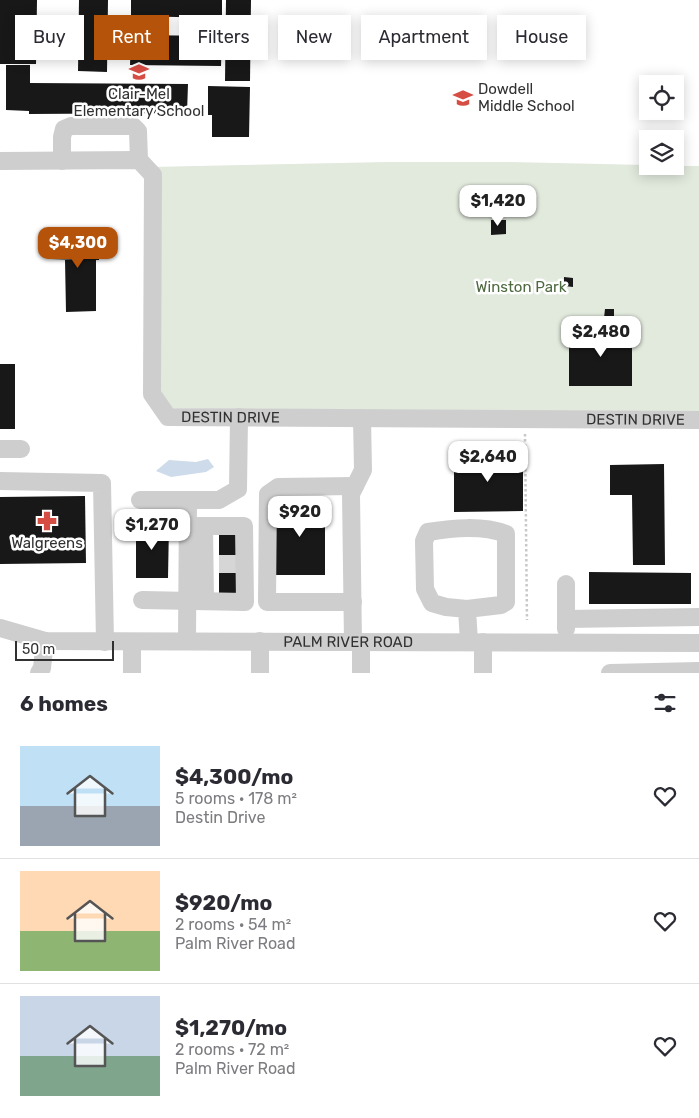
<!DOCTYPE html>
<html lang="en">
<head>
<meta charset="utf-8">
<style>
	body { margin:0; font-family:Rubik,sans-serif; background:#f2f2f3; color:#2b2b33; height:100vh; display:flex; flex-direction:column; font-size:19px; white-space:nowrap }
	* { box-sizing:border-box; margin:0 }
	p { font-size:16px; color:#7c7c81 }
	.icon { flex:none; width:28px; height:28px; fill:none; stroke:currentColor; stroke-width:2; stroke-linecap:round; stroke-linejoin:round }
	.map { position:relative; height:673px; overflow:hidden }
	.drawer { display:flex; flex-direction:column; background:#fff; flex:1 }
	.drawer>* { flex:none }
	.banner { position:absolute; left:15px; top:15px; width:670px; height:45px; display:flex; gap:10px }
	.tools { position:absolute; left:639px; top:75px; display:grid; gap:10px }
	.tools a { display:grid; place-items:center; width:45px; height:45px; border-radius:0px; background:#fff; box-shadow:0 2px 12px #0003; font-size:25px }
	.scale { position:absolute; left:15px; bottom:12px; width:99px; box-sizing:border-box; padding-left:5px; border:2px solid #313131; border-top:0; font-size:14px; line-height:18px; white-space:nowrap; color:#313131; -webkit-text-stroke:4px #fff; paint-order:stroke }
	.price { position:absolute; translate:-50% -42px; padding:0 11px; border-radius:10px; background:#fff; color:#222; font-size:16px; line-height:32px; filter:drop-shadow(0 1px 2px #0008) }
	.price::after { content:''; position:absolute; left:50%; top:30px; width:15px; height:11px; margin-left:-8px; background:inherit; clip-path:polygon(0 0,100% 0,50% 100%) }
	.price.active { background:#b45309; color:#fff }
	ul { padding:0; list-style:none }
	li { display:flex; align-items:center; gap:15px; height:125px; padding:0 20px }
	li+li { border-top:1px solid #e1e1e2 }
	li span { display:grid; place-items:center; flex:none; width:140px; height:100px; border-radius:0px; color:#555 }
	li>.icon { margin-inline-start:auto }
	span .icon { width:60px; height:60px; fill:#fffc; stroke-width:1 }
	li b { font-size:21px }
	h2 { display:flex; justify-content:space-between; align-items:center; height:60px; padding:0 20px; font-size:21px }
	.pill { padding:0 18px; border-radius:0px; background:#fff; box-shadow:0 2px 12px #0003; font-size:18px; line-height:45px }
	.pill.active { background:#b45309; color:#fff }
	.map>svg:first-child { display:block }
	.green { fill:#e2e9dd }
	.water { fill:#cedbea }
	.building { fill:#181818 }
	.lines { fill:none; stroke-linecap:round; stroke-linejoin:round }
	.minor-tunnel { stroke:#d6d6d6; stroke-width:18; stroke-dasharray:18 9; stroke-linecap:butt }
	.path { stroke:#c8c8c8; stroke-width:2.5; stroke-dasharray:2.5 2.5; stroke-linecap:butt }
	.minor { stroke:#cecece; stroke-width:18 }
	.labels { text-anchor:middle; stroke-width:5; stroke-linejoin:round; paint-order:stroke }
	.poi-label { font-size:15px; fill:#313131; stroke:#fff }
	.park-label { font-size:15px; fill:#4f6941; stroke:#fff }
	.street-label { font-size:15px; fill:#313131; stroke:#fff }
</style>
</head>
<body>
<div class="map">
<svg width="699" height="673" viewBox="0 0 699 673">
	<rect width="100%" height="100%" fill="#fff"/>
	<path class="green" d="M388,162H509L647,165L648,166H699V413L160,408L151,167Z"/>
	<path class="water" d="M208,459L214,467L206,472L171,477L156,471L169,460L196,462Z"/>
	<g class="building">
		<path d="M0,0H37L36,64H0Z"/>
		<path d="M79,0H108L107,72L78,71Z"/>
		<path d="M131,0H222V18L131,16Z"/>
		<path d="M226,0H251L250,81H225Z"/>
		<path d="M131,35L222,36L221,66L130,65Z"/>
		<path d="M6,65H30V83L188,84L187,113L29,114V111L6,110Z"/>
		<path d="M208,86L250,87L249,137H212V115H208Z"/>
		<path d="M491,220H506V234L491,235Z"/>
		<path d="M51,235L99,236V260H96V311L66,312L65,260H78L51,259Z"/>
		<path d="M564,277L573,278V287L564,286Z"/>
		<path d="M605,309H614V318H604Z"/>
		<rect x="587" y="316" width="12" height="12"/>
		<path d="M632,329V386H569V330Z"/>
		<rect x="0" y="364" width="15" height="65"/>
		<path d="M523,455V511L454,512V456Z"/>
		<path d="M664,464L665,565H633L632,495H610V465Z"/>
		<path d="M85,496L86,563L0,564V497Z"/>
		<rect x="276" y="501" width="49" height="74"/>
		<path d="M136,523L169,524L168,578H136Z"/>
		<path d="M219,535H239V595L219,594Z"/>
		<path d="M589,572L691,573V604H589Z"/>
	</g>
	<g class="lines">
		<path class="minor-tunnel" d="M219,564H239"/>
		<path class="path" d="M525,434L527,620"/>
		<g class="minor">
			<path id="s1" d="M0,161L139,160L153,175L152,394L168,417L699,420"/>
			<path d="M62,161V137L64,129L71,126H133L138,131L139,160"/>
			<path d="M0,449H21"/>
			<path d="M0,481L102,483L105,642"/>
			<path d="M140,500H188"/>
			<path d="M204,526L205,601"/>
			<path d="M566,584V629"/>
			<path d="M142,600L245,602L244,526H188"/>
			<path d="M353,602H267L268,494L278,487L355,486"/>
			<path d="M467,609L446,607L432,603L425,589L424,541L428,532C453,528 482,525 506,534V602L501,605L467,609L469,642"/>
			<path d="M566,619L699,617"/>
			<path id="s2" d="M0,628L45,641L699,643"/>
			<path d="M187,641L188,500H219L238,489L239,417"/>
			<path d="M132,642V673"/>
			<path d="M353,642L351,494L363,470L362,418"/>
			<path d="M483,642V673"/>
			<path d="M39,673L42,668L45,641"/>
			<path d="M260,673V641"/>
			<path d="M361,673V642"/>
			<path d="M610,673L699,671"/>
		</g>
	</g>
	<defs>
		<symbol id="school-bare" viewBox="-9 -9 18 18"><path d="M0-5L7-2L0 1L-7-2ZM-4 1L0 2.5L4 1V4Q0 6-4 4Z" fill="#d64d44" stroke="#fff" stroke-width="2.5" paint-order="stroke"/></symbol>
		<symbol id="pharmacy-bare" viewBox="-9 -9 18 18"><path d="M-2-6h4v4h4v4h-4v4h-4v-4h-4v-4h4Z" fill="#d64d44" stroke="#fff" stroke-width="2.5" paint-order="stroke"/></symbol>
	</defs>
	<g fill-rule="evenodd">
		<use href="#school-bare" x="125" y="58" width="28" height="28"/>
		<use href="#school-bare" x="449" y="84" width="28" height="28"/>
		<use href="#pharmacy-bare" x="33" y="507" width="28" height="28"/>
	</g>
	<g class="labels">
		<g class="poi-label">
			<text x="478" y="94" text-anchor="start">Dowdell<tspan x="478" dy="17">Middle School</tspan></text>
			<text x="139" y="99">Clair-Mel<tspan x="139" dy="17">Elementary School</tspan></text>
			<text x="47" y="548">Walgreens</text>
		</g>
		<g class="park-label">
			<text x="521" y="292">Winston Park</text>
		</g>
		<g class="street-label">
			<text dy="5" stroke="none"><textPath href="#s1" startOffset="469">DESTIN DRIVE</textPath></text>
			<text dy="5" stroke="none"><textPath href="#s1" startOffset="874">DESTIN DRIVE</textPath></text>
			<text dy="5" stroke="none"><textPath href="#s2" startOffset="350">PALM RIVER ROAD</textPath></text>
		</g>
	</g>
</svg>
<div class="tools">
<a><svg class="icon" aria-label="locate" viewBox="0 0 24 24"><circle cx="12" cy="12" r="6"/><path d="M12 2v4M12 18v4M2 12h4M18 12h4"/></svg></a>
<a><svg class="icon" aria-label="layers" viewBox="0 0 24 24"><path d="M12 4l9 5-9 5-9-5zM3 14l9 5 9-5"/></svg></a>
</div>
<div class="scale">50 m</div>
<b class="price" style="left:498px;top:227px">$1,420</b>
<b class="price active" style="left:78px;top:269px">$4,300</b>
<b class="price" style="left:601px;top:358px">$2,480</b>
<b class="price" style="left:488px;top:483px">$2,640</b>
<b class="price" style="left:300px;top:538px">$920</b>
<b class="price" style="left:152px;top:551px">$1,270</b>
<div class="banner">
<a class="pill">Buy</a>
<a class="pill active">Rent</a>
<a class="pill">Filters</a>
<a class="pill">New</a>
<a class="pill">Apartment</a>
<a class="pill">House</a>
</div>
</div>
<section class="drawer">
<h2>6 homes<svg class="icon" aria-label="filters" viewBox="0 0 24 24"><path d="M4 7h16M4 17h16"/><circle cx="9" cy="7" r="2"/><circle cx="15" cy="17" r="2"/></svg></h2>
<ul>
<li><span style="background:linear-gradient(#bfe0f5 60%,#9aa5b1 0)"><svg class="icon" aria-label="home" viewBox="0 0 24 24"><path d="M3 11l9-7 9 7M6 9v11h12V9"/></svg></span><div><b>$4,300/mo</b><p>5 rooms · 178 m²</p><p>Destin Drive</p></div><svg class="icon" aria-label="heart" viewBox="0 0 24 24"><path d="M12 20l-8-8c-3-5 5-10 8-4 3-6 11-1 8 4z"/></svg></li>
<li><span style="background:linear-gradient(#ffd9b3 60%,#8fb573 0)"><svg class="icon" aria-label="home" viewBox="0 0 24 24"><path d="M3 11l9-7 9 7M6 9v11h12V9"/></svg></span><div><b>$920/mo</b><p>2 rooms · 54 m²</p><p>Palm River Road</p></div><svg class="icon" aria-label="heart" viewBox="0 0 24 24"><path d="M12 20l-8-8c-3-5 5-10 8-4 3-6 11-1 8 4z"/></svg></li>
<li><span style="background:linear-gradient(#c9d6e8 60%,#7fa58c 0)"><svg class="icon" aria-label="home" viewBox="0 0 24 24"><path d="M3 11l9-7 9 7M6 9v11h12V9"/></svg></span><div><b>$1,270/mo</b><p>2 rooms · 72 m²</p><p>Palm River Road</p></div><svg class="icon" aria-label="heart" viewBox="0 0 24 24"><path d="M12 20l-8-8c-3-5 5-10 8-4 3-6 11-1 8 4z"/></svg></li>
</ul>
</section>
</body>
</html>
